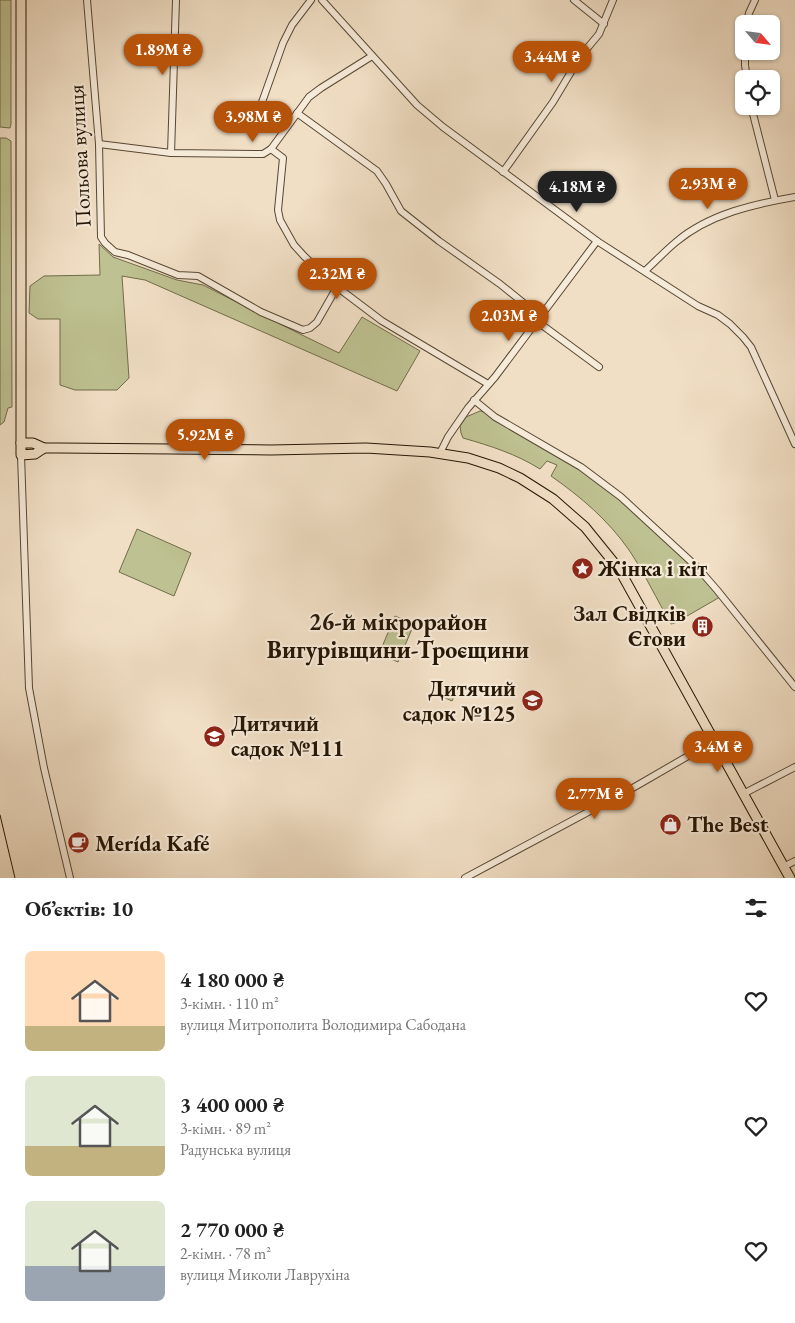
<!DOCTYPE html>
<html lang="uk">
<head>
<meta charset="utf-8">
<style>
	body { margin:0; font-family:"EB Garamond",serif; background:#f6f6f6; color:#222; height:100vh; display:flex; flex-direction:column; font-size:19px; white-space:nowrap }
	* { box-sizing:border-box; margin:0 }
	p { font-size:16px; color:#767676 }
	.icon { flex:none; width:28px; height:28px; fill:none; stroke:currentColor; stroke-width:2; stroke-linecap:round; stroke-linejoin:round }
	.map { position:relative; height:878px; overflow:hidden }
	.drawer { display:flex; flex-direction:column; background:#fff; flex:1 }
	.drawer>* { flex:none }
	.needle { width:32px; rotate:118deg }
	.buttons { position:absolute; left:735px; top:15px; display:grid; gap:10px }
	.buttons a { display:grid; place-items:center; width:45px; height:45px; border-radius:8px; background:#fff; box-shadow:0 1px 4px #0004; font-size:25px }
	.price { position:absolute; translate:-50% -42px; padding:0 11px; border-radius:18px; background:#b45309; color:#fff; font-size:16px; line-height:32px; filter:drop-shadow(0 1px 2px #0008) }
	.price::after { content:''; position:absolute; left:50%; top:30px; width:15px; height:11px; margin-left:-8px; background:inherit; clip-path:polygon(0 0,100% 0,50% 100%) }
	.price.active { background:#222; color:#fff }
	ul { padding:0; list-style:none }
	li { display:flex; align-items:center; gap:15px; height:125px; padding:0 25px }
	li span { display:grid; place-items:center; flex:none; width:140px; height:100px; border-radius:8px; color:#555 }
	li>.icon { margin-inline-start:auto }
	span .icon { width:60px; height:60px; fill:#fffc; stroke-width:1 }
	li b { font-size:21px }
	h2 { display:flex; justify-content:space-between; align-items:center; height:60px; padding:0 25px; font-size:21px }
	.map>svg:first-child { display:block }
	.green { fill:#bec191; stroke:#716c4a }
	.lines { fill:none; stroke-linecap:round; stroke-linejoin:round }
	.minor-casing { stroke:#574834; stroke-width:8 }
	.major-casing { stroke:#241604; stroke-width:11 }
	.minor { stroke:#f6ead9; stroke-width:6 }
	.major { stroke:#f1dfc5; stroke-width:9 }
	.tram { stroke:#241604; stroke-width:1 }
	.labels { text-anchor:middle; stroke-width:4.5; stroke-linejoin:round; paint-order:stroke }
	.street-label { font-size:22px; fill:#241604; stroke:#f6ead9 }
	.poi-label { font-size:22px; font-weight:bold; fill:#241604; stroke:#f6ead9; text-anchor:start }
	.neighbourhood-label { font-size:24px; font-weight:bold; fill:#241604; stroke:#f6ead9 }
</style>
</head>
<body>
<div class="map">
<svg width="795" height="878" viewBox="0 0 795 878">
	<rect width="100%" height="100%" fill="#f1dfc5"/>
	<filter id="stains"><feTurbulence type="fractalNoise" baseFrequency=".004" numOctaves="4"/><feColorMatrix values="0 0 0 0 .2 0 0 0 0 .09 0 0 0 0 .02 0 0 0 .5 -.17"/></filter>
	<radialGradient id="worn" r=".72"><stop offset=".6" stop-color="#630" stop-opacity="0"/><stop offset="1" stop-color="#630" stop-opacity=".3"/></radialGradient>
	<g class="green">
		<path d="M0,0H11V124L10,128L0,127Z"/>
		<path d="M0,138H6L11,141L12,407L8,408L4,422L0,425Z"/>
		<path d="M99,244L113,257L177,280L203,285L298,333L339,353L362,317L420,351L397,391L145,280L122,276L129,378L117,390H75L60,385V319H38L29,313L30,286L44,276L100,275Z"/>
		<path d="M480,411L485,412L581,469L620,498L696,568L720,597L675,623L671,624C657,600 645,574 629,550C608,520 581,497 551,476L557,465L547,461L540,469C516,454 491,446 463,438L461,433L460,426L466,417Z"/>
		<path d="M137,529L191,553L174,596L119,572Z"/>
		<path d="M395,616L414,624L398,662L379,654Z"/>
		<path d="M437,681L457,690L452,701L432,692Z"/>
	</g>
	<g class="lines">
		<defs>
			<g id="minor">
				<path d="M87,0L99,144L101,237L105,243L115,252L128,255L178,275L198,276L261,312L303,330L310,328L317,322L337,287"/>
				<path d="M322,0L417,105L443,127L597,241L698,306L718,315L730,324L743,337L751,347L795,444"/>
				<path d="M574,0L604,24"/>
				<path d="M747,24L749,13L755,0"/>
				<path d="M745,51V65L747,79"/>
				<path d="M261,105L283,43L292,25L311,0"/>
				<path d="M751,106L775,200"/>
				<path d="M297,113L377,171L386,184L401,211L439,241L500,284L536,313L542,325L599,367"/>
				<path d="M99,144L171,153L263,154L271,149L309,97L321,88L372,56"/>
				<path d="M271,149L283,158L278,210L280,220L294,245L304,256L337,287L382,321L488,384"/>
				<path d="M171,153L176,0"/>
				<path d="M503,172L553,102L580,57L599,34L613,0"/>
				<path d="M645,271C655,262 665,251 676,242C709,214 754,204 795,197"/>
				<path d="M474,400L495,417L581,467L621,497L697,567L717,590L795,687"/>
				<path d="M440,453L448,437L468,408L495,377L597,241"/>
				<path d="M21,455L29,688L44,768L70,878"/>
				<path d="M743,794L795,767"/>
				<path d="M783,867L795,861"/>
				<path d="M465,878L631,789L714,741"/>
			</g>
			<g id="major">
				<path d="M21,0V455L35,454L44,448H59L271,450L366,448L430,452L468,458L499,468L520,478L553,499L585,527L619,569L790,878"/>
				<path d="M21,443H33L44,448"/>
			</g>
		</defs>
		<use href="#minor" class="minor-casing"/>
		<use href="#major" class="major-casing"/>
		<use href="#minor" class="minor"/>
		<use href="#major" class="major"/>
		<path class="tram" d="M0,815L15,878"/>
	</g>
	<defs>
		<symbol id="sight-disc" viewBox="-11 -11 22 22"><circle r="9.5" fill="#8f2418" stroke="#f6ead9"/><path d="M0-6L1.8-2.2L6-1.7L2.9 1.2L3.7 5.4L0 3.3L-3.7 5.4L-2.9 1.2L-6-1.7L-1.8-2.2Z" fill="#fff"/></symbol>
		<symbol id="building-disc" viewBox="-11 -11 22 22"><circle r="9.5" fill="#8f2418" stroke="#f6ead9"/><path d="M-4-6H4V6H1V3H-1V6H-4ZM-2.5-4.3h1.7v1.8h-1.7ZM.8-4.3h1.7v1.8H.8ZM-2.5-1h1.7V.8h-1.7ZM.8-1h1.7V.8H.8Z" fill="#fff"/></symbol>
		<symbol id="school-disc" viewBox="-11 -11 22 22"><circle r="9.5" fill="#8f2418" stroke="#f6ead9"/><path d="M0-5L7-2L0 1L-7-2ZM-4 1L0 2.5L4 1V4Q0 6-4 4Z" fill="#fff"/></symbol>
		<symbol id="shop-disc" viewBox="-11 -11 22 22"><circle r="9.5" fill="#8f2418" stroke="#f6ead9"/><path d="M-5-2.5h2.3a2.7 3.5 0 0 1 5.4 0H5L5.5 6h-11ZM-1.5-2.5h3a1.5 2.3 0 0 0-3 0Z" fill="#fff"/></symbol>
		<symbol id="cafe-disc" viewBox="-11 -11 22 22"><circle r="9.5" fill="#8f2418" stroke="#f6ead9"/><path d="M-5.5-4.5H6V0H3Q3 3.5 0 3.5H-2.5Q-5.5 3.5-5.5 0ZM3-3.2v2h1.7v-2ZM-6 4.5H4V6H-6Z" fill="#fff"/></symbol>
	</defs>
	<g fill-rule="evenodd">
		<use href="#sight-disc" x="570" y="556" width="25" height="25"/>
		<use href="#building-disc" x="690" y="614" width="25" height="25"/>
		<use href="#school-disc" x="520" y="688" width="25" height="25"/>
		<use href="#school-disc" x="202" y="724" width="25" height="25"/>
		<use href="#shop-disc" x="658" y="812" width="25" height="25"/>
		<use href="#cafe-disc" x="66" y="830" width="25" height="25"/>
	</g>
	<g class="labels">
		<g class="street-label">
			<text transform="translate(79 156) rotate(-93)" y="8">Польова вулиця</text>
		</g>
		<g class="poi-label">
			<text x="598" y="576">Жінка і кіт</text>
			<text x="686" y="621" text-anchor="end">Зал Свідків<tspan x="686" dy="25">Єгови</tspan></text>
			<text x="516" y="696" text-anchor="end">Дитячий<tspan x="516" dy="25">садок №125</tspan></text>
			<text x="231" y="731">Дитячий<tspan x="231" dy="25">садок №111</tspan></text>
			<text x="687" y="832">The Best</text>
			<text x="95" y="851">Merída Kafé</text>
		</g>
		<g class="neighbourhood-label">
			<text x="398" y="630">26-й мікрорайон<tspan x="398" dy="28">Вигурівщини-Троєщини</tspan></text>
		</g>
	</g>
	<rect width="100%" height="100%" filter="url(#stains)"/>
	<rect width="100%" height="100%" fill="url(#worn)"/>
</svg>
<div class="buttons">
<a><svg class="needle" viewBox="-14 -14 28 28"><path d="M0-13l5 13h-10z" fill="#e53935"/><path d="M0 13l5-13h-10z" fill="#767676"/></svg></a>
<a><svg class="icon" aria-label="locate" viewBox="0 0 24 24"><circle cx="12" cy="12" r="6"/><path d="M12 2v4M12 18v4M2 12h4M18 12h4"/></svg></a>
</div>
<b class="price" style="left:163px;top:76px">1.89M ₴</b>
<b class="price" style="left:552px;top:83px">3.44M ₴</b>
<b class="price" style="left:253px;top:143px">3.98M ₴</b>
<b class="price" style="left:708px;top:210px">2.93M ₴</b>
<b class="price active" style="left:577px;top:213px">4.18M ₴</b>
<b class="price" style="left:337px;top:300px">2.32M ₴</b>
<b class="price" style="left:509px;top:342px">2.03M ₴</b>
<b class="price" style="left:205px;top:461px">5.92M ₴</b>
<b class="price" style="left:718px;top:773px">3.4M ₴</b>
<b class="price" style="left:595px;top:820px">2.77M ₴</b>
</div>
<section class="drawer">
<h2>Об’єктів: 10<svg class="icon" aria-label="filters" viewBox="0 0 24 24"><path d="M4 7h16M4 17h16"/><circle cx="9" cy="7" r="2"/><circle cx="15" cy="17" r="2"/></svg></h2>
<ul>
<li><span style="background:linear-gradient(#ffd9b3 75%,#c2b280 0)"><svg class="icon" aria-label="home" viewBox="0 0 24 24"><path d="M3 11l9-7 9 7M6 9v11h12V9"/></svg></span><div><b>4 180 000 ₴</b><p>3-кімн. · 110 m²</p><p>вулиця Митрополита Володимира Сабодана</p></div><svg class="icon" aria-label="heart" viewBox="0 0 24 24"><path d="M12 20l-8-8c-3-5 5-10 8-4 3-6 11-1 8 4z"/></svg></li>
<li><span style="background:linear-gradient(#dfe7d0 70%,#c2b280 0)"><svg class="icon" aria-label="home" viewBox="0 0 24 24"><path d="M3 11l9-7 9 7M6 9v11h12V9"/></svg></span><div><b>3 400 000 ₴</b><p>3-кімн. · 89 m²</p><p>Радунська вулиця</p></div><svg class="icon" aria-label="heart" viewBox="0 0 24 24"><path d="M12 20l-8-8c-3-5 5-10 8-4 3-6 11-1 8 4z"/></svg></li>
<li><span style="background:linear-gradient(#dfe7d0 65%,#9aa5b1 0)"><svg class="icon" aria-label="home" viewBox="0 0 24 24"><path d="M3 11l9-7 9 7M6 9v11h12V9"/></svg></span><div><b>2 770 000 ₴</b><p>2-кімн. · 78 m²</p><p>вулиця Миколи Лаврухіна</p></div><svg class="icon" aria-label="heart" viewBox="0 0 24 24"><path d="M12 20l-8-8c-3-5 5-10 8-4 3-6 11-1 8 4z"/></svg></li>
</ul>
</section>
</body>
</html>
